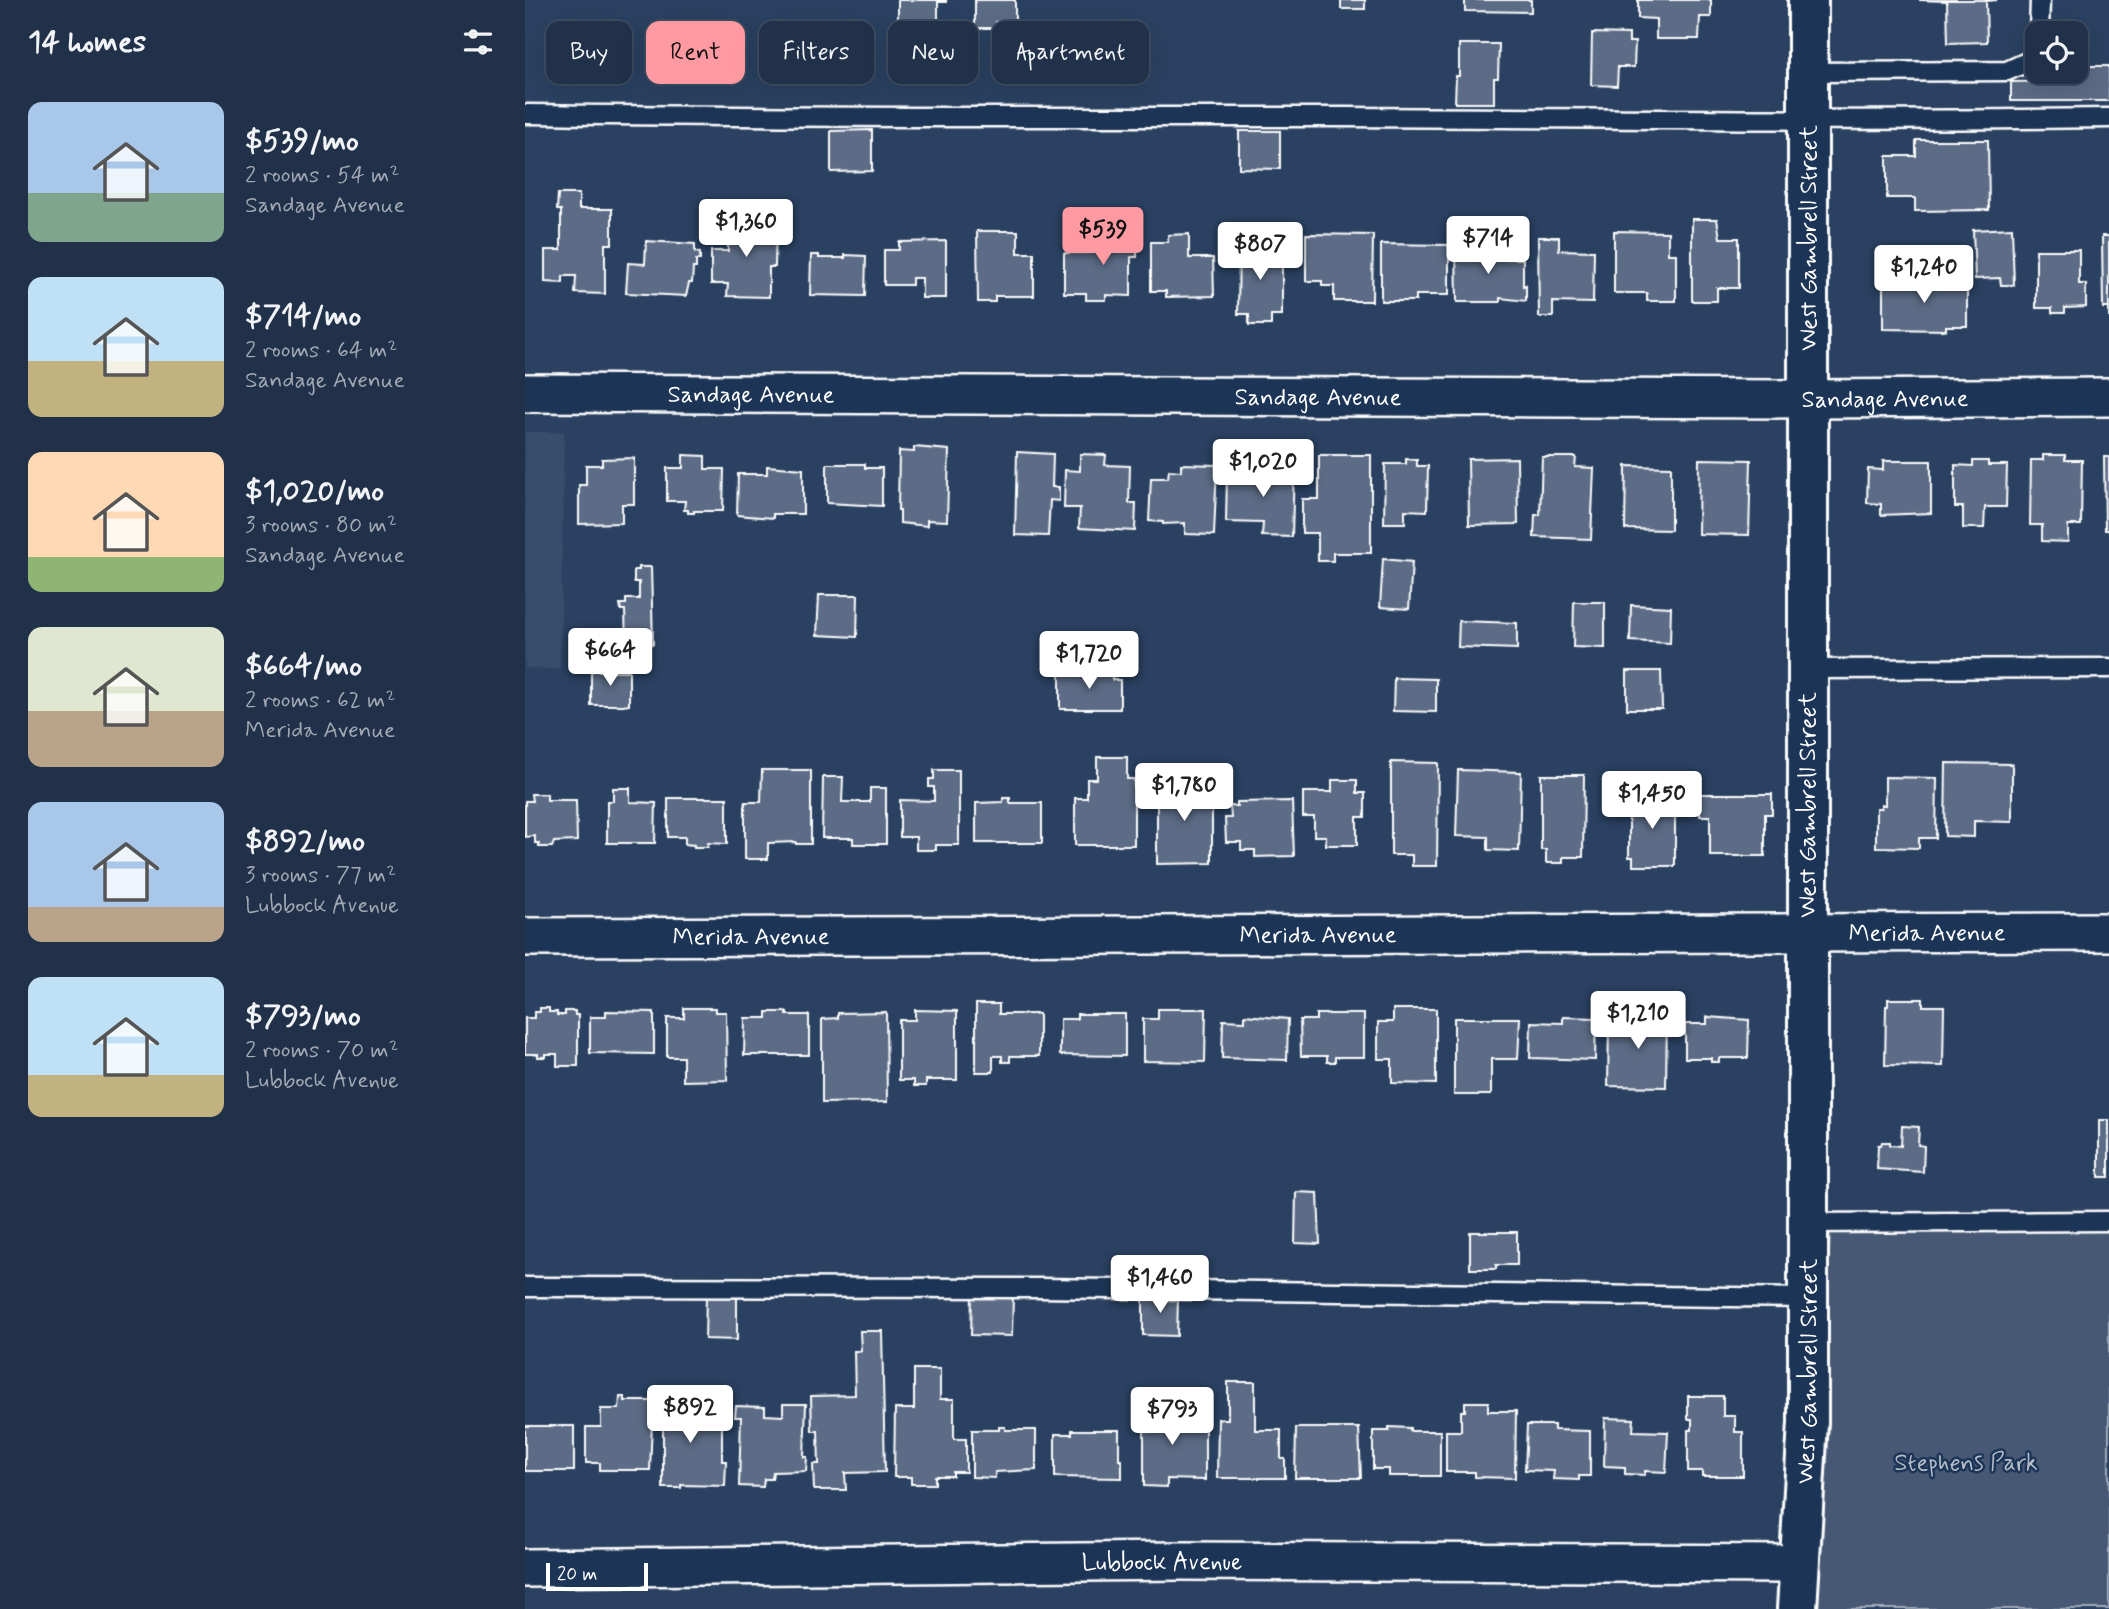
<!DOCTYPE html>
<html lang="en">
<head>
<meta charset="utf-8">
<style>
	body { margin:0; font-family:Mynerve,sans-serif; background:#2d3d53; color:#f1f3f6; height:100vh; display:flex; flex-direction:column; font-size:26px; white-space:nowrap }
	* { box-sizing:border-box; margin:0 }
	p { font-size:23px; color:#a2a9b4 }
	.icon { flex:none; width:38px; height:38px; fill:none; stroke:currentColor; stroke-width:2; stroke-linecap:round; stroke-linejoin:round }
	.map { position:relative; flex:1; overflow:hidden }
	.drawer { display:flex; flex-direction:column; background:#203149; width:525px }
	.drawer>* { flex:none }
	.top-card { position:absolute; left:21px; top:21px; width:665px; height:63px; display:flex; gap:14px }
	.fabs { position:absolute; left:1500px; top:21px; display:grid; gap:14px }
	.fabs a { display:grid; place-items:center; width:63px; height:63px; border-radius:14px; background:#203149; box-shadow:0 7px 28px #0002,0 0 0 2px #3d4c61; font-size:35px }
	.scale { position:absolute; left:21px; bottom:18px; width:102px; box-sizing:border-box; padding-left:7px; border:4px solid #fff; border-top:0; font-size:19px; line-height:24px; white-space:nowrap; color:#fff; -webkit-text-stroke:5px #1d3557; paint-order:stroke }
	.price { position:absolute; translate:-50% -60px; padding:0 16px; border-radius:7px; background:#fff; color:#222; font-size:23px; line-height:46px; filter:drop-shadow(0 2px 4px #0008) }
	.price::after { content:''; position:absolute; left:50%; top:42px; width:21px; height:16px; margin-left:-10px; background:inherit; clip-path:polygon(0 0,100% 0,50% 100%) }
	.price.current { background:#ff9aa2; color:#111 }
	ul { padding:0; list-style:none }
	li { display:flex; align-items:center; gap:21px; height:175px; padding:0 28px }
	li span { display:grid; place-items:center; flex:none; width:196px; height:140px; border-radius:14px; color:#555 }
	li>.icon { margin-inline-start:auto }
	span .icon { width:84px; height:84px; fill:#fffc; stroke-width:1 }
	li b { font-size:30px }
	h2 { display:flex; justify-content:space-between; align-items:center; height:84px; padding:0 28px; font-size:30px }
	.tag { padding:0 24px; border-radius:14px; background:#203149; box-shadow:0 7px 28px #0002,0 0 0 2px #3d4c61; font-size:24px; line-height:63px }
	.tag.current { background:#ff9aa2; color:#111 }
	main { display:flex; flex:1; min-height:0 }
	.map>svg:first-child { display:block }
	.built { fill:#394e6c }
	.green { fill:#465975; stroke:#a2acba; stroke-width:2 }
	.building { fill:#5b6c86; stroke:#fff; stroke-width:2 }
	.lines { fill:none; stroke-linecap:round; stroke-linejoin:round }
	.service-casing { stroke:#fff; stroke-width:23 }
	.minor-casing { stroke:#fff; stroke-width:42 }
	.tertiary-casing { stroke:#fff; stroke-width:44 }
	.service { stroke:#1d3557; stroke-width:18 }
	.minor { stroke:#1d3557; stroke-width:37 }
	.tertiary { stroke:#1d3557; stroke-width:38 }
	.labels { text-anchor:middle; stroke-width:5; stroke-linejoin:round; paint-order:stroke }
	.street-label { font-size:24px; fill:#fff; stroke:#1d3557 }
	.park-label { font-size:24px; fill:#b5bdc8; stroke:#1d3557 }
</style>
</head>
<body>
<main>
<section class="drawer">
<h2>14 homes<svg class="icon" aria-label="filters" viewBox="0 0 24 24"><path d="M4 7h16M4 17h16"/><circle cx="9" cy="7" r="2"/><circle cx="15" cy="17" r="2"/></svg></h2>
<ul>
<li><span style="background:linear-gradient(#a9c7e8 65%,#7fa58c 0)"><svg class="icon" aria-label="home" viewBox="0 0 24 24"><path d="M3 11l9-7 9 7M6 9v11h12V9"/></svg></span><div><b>$539/mo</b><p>2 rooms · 54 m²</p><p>Sandage Avenue</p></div></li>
<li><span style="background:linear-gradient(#bfe0f5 60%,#c2b280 0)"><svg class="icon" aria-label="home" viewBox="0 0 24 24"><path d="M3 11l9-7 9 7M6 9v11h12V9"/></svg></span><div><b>$714/mo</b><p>2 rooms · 64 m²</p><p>Sandage Avenue</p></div></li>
<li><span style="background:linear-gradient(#ffd9b3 75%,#8fb573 0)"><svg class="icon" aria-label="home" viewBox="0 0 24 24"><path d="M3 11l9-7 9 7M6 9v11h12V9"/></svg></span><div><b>$1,020/mo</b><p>3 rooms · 80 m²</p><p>Sandage Avenue</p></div></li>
<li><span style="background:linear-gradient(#dfe7d0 60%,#b9a48a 0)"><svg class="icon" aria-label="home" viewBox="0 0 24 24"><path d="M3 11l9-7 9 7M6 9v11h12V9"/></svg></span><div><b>$664/mo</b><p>2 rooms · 62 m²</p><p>Merida Avenue</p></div></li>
<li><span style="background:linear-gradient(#a9c7e8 75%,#b9a48a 0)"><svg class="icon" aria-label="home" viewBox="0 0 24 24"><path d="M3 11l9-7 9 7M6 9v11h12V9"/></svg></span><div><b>$892/mo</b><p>3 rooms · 77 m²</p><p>Lubbock Avenue</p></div></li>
<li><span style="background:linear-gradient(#bfe0f5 70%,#c2b280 0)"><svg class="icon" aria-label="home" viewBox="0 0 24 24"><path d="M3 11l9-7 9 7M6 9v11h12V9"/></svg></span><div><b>$793/mo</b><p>2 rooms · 70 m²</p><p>Lubbock Avenue</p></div></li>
</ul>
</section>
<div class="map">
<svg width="1584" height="1609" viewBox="0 0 1584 1609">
	<rect width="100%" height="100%" fill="#2a4161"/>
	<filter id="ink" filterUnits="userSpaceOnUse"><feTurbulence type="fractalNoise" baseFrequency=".0143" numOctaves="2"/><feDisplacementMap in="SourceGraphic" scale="14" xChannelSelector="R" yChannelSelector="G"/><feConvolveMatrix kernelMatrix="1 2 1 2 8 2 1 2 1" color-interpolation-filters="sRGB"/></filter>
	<g filter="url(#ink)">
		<path class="built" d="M0,432H39L35,669L0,668Z"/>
		<path class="green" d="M1584,1225V1609H1292L1305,1228Z"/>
		<g class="building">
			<path d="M373,0H421V2H413V22H393V28H373Z"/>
			<path d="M450,0H490V21L471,22V28H450Z"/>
			<rect x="816" y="0" width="24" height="9"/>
			<path d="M940,0H1006V12L940,11Z"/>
			<path d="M1113,0H1186V17H1175L1174,39H1131V19L1113,18Z"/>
			<path d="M1394,0H1472L1461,1L1462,42L1423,43L1422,1Z"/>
			<path d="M42,26H54V38H79V58H60V65L45,64V58L25,57V40H42Z"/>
			<path d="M1067,33L1104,34V42H1110L1109,67H1093L1092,86L1066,85Z"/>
			<path d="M934,44H974L973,78H969V103H930L931,76H934Z"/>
			<path d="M1550,66H1584V101H1486V82L1536,81V72H1550Z"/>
			<path d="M347,130V171L306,172V131Z"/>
			<path d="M714,131H755V169L714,168Z"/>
			<path d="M1391,140H1463L1464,210L1390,211V198H1362V156H1391Z"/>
			<path d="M33,194H54V209H87V244H80V294L50,293L51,276H38V283L20,282V250H36V210H32Z"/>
			<path d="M1167,219H1192L1195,238H1214V288H1192V301H1167Z"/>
			<path d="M203,221L251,222L250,267H244V297L202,296L203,284H186V251H203Z"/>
			<path d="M583,227H612V257H606V296L581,295V300H561V293H539V253H563V249H574V253H583Z"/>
			<path d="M1487,228L1489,285H1476L1475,278L1450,279L1448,230Z"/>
			<path d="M452,231H493V253H509V296H470V302H453Z"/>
			<path d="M1089,231L1143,232V254H1151V301H1122V293H1089Z"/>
			<path d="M664,234V258H688L689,296L641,297V291H626V242H643V235Z"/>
			<path d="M781,234L848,235L847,301H809V286H797V281H781Z"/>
			<path d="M1577,236H1584V318V308H1578Z"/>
			<path d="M1013,237H1034V250L1069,251L1068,303L1028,302V317H1014Z"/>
			<path d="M121,241L170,244V252L175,253V260H171V268H168L167,283H164L161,296L101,293L103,263L120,264Z"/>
			<path d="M421,241V298H397V278H387V285H359V250H374V242Z"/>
			<path d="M714,244L757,245V315H746V325H724V314H713Z"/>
			<path d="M856,244L924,245V295H891V301H856Z"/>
			<path d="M931,246H975V259H998V286L1001,285V301L975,298V302H932Z"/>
			<path d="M1511,250H1554V284H1561V307L1540,308V313H1527V308H1511Z"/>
			<path d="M286,255H294V258H320V255L341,256L340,296L285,295Z"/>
			<path d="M1358,281H1421V284H1442V326H1421V330L1358,329Z"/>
			<path d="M389,447L424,450L422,521L402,520V526L375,523V510H373L374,451L389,452Z"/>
			<path d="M492,452L528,454L527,487H534V501L525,500L523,536L490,535Z"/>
			<path d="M555,454L581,455L580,465L605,466L604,503H611L610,531L554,528L555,508H539L540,470L555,471Z"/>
			<path d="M158,455L180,456V469H199L198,511H169V513H163V510H159L160,501H142V468H158Z"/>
			<path d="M794,455H846V553H808V561H793V533H777V499H794Z"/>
			<path d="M1518,455H1540V460H1557L1556,525H1543V542L1517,541V525H1505L1506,460H1518Z"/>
			<path d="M1017,457H1051L1050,467L1069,468L1066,539L1009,537L1010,515H1015Z"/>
			<path d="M1579,457H1584V530H1580Z"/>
			<path d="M109,458V504H97V523L54,524V485H61V465H77V459Z"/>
			<path d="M992,458L993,524L944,525L943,459Z"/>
			<path d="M881,459L892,460V466H903L902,511L880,510V523H859L860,464H881Z"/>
			<path d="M1174,459L1226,460L1224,535L1173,534Z"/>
			<path d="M1358,461H1406V513L1356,515V504L1342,503L1343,469L1358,470Z"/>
			<path d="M1448,461H1463V465H1482L1481,507H1460L1459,528H1438V507H1430V465L1448,466Z"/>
			<path d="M302,464H340V468H357V506L302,503Z"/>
			<path d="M656,464L692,465L689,535L660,534V523L638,524V522L624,521L626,478H643L644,470L656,471Z"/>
			<path d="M733,465L769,466L767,537L737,536L738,523L701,522L702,473L733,474Z"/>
			<path d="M242,466L278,469V514H248V518L212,515L213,474H242Z"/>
			<path d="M1101,466L1146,467V530L1100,529Z"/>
			<path d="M858,559L887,562L884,609L855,607Z"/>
			<path d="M114,567H126L128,644L101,645L100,610H96L95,604H101V599H114V582H109V570H114Z"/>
			<path d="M294,595H333L332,637L292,635Z"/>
			<path d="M1049,602H1080V648L1048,647Z"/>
			<path d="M1106,605L1146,607L1145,643L1105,641Z"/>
			<path d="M934,621L992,623V649L933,647Z"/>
			<rect x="66" y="671" width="38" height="34"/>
			<path d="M535,671L587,672V680H595V709H535Z"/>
			<path d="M1102,671H1136L1137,709H1102Z"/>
			<path d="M869,678L911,679V712L868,711Z"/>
			<path d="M572,757H602V779H609V845H550V798H562V779H572Z"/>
			<path d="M866,762L913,763L912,866H887V855H866Z"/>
			<path d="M1421,763L1487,764V822L1449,821V837L1420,836Z"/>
			<path d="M237,770H286V844H271V842L243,843V859H220V802H236Z"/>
			<path d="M409,770H434V845H411V850H391V837H375V800L409,801V787H404V779H409Z"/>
			<path d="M933,770L996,772L994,851L963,850V837L931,836Z"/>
			<path d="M1016,775H1059L1058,857H1038V863H1021V850H1016Z"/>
			<path d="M298,777H318L317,802H345V788H361V844H328V838H297Z"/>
			<path d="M1360,777L1412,778L1411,838H1394V848L1351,847V808H1356V805H1360Z"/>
			<path d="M807,780H832V793H840V817H832V845H801V836H789V817H778V792H807Z"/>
			<path d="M683,781V797H687V863L632,864V797H635V782Z"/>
			<path d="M88,788H105V802L131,803L130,843H82V801H88Z"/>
			<path d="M6,794H22V800H51L52,841L29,842L27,847H14V843H10V836L0,837V801H7Z"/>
			<path d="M1175,794H1247V814H1240V856H1185V816H1175Z"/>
			<path d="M1104,796H1150V866H1108V857H1104Z"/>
			<path d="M143,798H202V844L183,843V847H169V845L160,844V837H143Z"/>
			<path d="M478,798H485V803H517V843H451V803L478,802Z"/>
			<path d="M767,801L769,856L730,857V850H716V842H701L700,818H706L705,806H712V802Z"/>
			<path d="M1363,999H1398V1006H1419L1418,1066L1360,1065L1361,1006H1363Z"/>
			<path d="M451,1004H474V1014H514V1056H485V1062H477V1056H468V1072H451Z"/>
			<path d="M15,1008H24V1012H32V1015H40V1011H50V1015H53V1066H32V1054H20V1057H13V1054H0V1018H9V1012H15Z"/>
			<path d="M159,1008H190V1012H201L202,1080L158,1081V1057H142V1018H159Z"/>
			<path d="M633,1009H681L680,1062L618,1061V1019H633Z"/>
			<path d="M868,1009H911V1084L867,1083V1059H853V1022H868Z"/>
			<path d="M390,1010L432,1011V1080H401V1086H389V1080H374V1020H390Z"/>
			<path d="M81,1011L129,1012V1054L65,1053V1017H81Z"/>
			<path d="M242,1012H262V1015H284V1055H219L220,1018H242Z"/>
			<path d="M361,1012L362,1102L297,1103V1019L313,1018V1013Z"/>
			<path d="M1100,1012L1142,1016L1141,1087L1083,1086L1084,1022L1100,1023Z"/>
			<path d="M552,1014H600V1056L535,1055V1019H552Z"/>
			<path d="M791,1014H839V1057H810V1062H802V1056H776L775,1020H791Z"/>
			<path d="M720,1015L763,1019L762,1060L697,1058L698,1020L720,1021Z"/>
			<path d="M1038,1017L1071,1018L1070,1060L1005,1058L1006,1022L1038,1023Z"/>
			<path d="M1182,1017L1224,1020L1223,1058H1194V1062H1186V1058H1160V1024H1182Z"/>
			<path d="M929,1018H995L993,1059H966V1095H929Z"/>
			<rect x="1574" y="1120" width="10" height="57"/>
			<path d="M1377,1126L1394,1127L1393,1145L1399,1146L1398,1172L1352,1169L1353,1145H1356L1357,1142H1365V1145L1376,1146Z"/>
			<path d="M771,1192L793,1193L795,1244L770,1243Z"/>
			<path d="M945,1232H992V1265H971V1269H945Z"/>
			<path d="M625,1292L647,1293L646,1299H653L652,1336L618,1335V1300H625Z"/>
			<path d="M447,1294L488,1295L487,1336L446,1335Z"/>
			<path d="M181,1296H212V1340L180,1339Z"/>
			<path d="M335,1331H357L360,1472L320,1473L321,1490H289L288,1464H294L293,1431H287L286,1396L330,1395L329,1351H336Z"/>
			<path d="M389,1369H415V1399H429V1439H441V1472H428V1476H410V1484H386V1477H369L370,1409H389Z"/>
			<path d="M703,1382H730V1430H756V1459H760V1478H692L693,1419H703Z"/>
			<path d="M172,1395H177V1419H180V1424H197V1461H201L200,1486L156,1485V1488H138V1427L134,1426V1398H172Z"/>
			<path d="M1163,1396H1198V1416H1210V1432H1218V1476H1177V1471H1163V1430H1167V1419H1163Z"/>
			<path d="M95,1397H100V1401H128L125,1470H75V1463H61V1427H76V1409H94Z"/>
			<path d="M940,1402H963V1411H991L990,1478L950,1477V1472H921V1431H936V1411H940Z"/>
			<path d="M623,1403H657L656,1429H680V1480L642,1479V1487L619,1486V1431H623Z"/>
			<path d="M258,1404H281L279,1457H282L281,1471L248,1472L247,1479H239L238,1487L214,1486L216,1417H210L211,1406L240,1407V1415L258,1416Z"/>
			<path d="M1080,1418L1109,1419L1108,1431L1143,1432L1141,1472L1120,1471V1475L1100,1474V1467L1079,1466Z"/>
			<path d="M1002,1425H1029V1430L1065,1431V1476H1054V1480L1028,1479L1029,1471L1000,1470Z"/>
			<rect x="0" y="1426" width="49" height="45"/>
			<path d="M474,1427H480V1430H511V1470L470,1472V1478L447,1477V1430H474Z"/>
			<path d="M864,1427L885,1428V1431H915V1476H864V1469H848V1431H864Z"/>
			<path d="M771,1428H834L836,1478H770Z"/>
			<path d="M547,1430H594V1460H597V1478L530,1477V1434H547Z"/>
		</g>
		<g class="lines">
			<defs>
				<g id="service">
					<path d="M1514,33L1515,0"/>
					<path d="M1283,72L1482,71L1504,61L1512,50"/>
					<path d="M0,114C273,118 547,117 820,117C1075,118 1329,122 1584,118"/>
					<path d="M1283,669L1584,668"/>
					<path d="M1282,1223L1584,1221"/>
					<path d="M0,1287L514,1288L1282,1298"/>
				</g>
				<g id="minor">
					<path id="s1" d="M0,393L1283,399L1584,397"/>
					<path id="s2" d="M0,937L1584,932"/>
					<path id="s3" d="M0,1568L656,1561L1275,1564"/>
				</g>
				<g id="tertiary">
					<path id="s4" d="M1272,1609L1283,1422V0"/>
				</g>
			</defs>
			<use href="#service" class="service-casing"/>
			<use href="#minor" class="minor-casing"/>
			<use href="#tertiary" class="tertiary-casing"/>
			<use href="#service" class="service"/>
			<use href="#minor" class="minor"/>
			<use href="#tertiary" class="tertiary"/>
		</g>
	</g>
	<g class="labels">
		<g class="street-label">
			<text transform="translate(1283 238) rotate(-90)" y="8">West Gambrell Street</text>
			<text dy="8" stroke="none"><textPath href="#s1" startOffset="226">Sandage Avenue</textPath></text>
			<text dy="8" stroke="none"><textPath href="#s1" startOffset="793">Sandage Avenue</textPath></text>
			<text dy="8" stroke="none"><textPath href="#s1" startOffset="1360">Sandage Avenue</textPath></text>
			<text transform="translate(1282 805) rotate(-90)" y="8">West Gambrell Street</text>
			<text dy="8" stroke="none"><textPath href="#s2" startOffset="1402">Merida Avenue</textPath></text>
			<text dy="8" stroke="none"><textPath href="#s2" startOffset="793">Merida Avenue</textPath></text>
			<text dy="8" stroke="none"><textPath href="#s2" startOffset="226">Merida Avenue</textPath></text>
			<text dy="8" stroke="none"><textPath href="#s4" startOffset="238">West Gambrell Street</textPath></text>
			<text dy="8" stroke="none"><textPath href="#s3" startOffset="637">Lubbock Avenue</textPath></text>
		</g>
		<g class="park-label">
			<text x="1441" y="1470">Stephens Park</text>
		</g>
	</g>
</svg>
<div class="fabs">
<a><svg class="icon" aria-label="locate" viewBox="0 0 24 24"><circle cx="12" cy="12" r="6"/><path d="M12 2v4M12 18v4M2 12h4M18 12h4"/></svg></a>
</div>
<div class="scale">20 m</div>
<b class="price" style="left:221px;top:259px">$1,360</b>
<b class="price current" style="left:578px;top:267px">$539</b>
<b class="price" style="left:963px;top:276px">$714</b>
<b class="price" style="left:735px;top:282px">$807</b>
<b class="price" style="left:1399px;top:305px">$1,240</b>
<b class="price" style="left:738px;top:499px">$1,020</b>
<b class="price" style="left:85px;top:688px">$664</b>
<b class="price" style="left:564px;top:691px">$1,720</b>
<b class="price" style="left:659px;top:823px">$1,780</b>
<b class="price" style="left:1127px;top:831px">$1,450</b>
<b class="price" style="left:1113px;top:1051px">$1,210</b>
<b class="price" style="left:635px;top:1315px">$1,460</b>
<b class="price" style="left:165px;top:1445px">$892</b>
<b class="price" style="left:647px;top:1447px">$793</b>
<div class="top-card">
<a class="tag">Buy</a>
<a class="tag current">Rent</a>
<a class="tag">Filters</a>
<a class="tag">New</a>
<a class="tag">Apartment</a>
</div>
</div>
</main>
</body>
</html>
